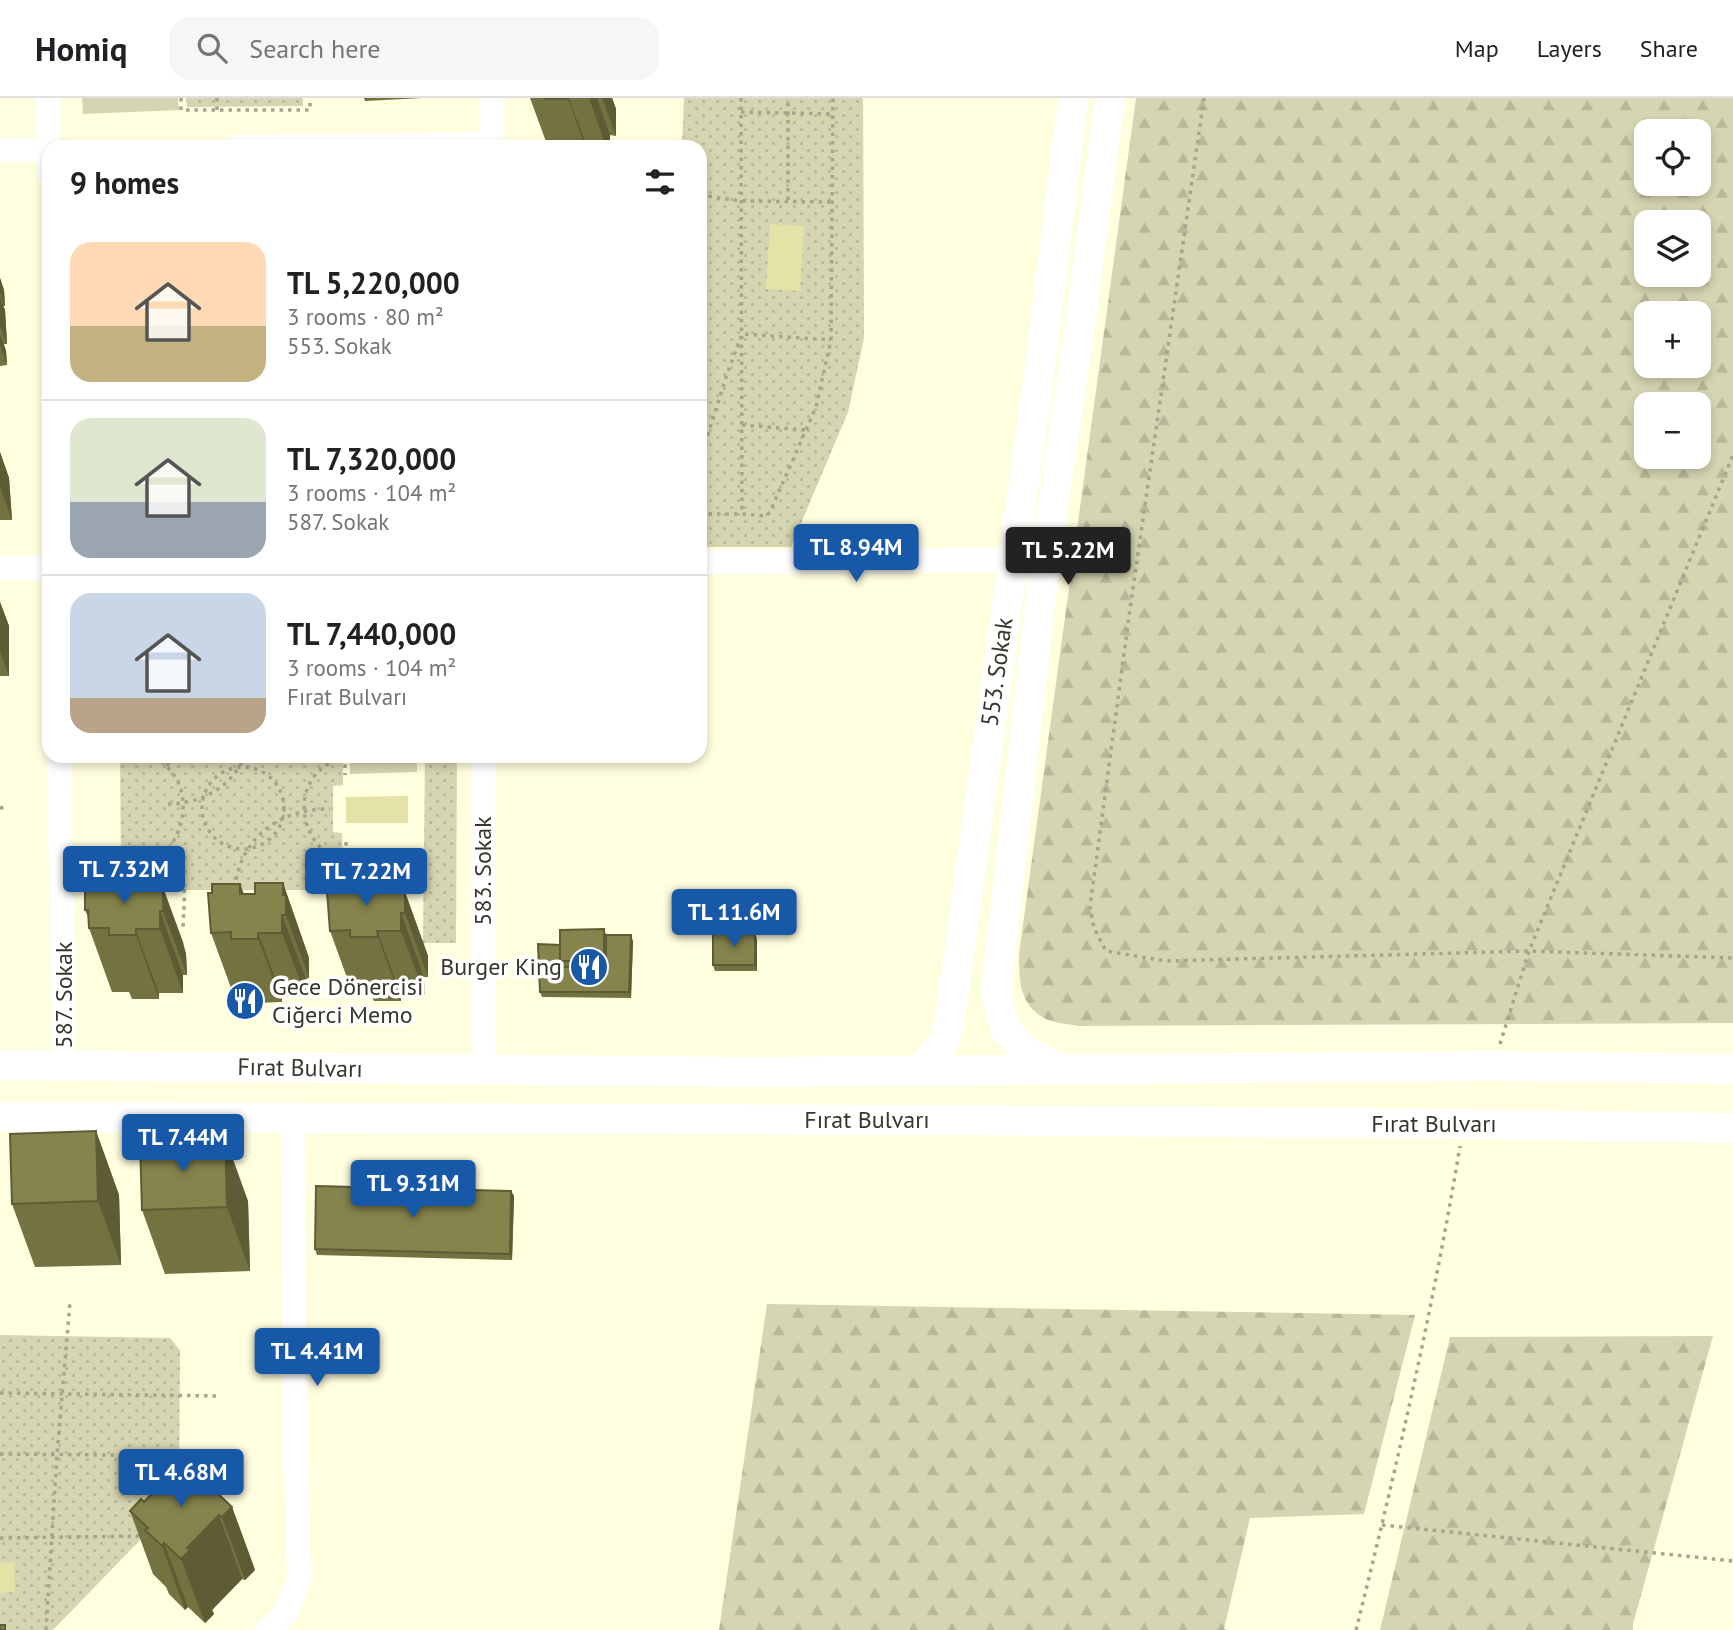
<!DOCTYPE html>
<html lang="en">
<head>
<meta charset="utf-8">
<style>
	body { margin:0; font-family:"PT Sans",sans-serif; background:#f6f6f6; color:#202124; height:100vh; display:flex; flex-direction:column; font-size:26px; white-space:nowrap }
	* { box-sizing:border-box; margin:0 }
	p { font-size:23px; color:#757577 }
	.icon { flex:none; width:38px; height:38px; fill:none; stroke:currentColor; stroke-width:2; stroke-linecap:round; stroke-linejoin:round }
	.map { position:relative; flex:1; overflow:hidden }
	.panel { position:absolute; left:42px; top:42px; width:665px; height:623px; display:flex; flex-direction:column; background:#fff; border-radius:21px; box-shadow:0 4px 10px #0003 }
	.panel>* { flex:none }
	.tools { position:absolute; left:1634px; top:21px; display:grid; gap:14px }
	.tools a { display:grid; place-items:center; width:77px; height:77px; border-radius:14px; background:#fff; box-shadow:0 4px 10px #0003; font-size:35px }
	.price { position:absolute; translate:-50% -60px; padding:0 16px; border-radius:7px; background:#1758a9; color:#fff; font-size:23px; line-height:46px; filter:drop-shadow(0 2px 4px #0008) }
	.price::after { content:''; position:absolute; left:50%; top:42px; width:21px; height:16px; margin-left:-10px; background:inherit; clip-path:polygon(0 0,100% 0,50% 100%) }
	.price.current { background:#222; color:#fff }
	ul { padding:0; list-style:none }
	li { display:flex; align-items:center; gap:21px; height:175px; padding:0 28px }
	li+li { border-top:2px solid #e0e0e0 }
	li span { display:grid; place-items:center; flex:none; width:196px; height:140px; border-radius:21px; color:#555 }
	li>.icon { margin-inline-start:auto }
	span .icon { width:84px; height:84px; fill:#fffc; stroke-width:1 }
	li b { font-size:30px }
	h2 { display:flex; justify-content:space-between; align-items:center; height:84px; padding:0 28px; font-size:30px }
	header { display:flex; align-items:center; gap:42px; box-sizing:border-box; height:98px; padding:0 35px; background:#fff; border-bottom:2px solid #e0e0e0 }
	header strong { font-size:33px }
	nav { display:flex; gap:38px; margin-inline-start:auto; font-size:24px }
	.search { width:490px; height:63px; background:#f6f6f6; display:flex; align-items:center; gap:18px; box-sizing:border-box; padding:0 24px; border-radius:21px; color:#757577; font-size:26px }
	.map>svg:first-child { display:block }
	.green { fill:url(#green-dots) }
	.forest { fill:url(#forest-firs); fill-rule:evenodd }
	.pitch { fill:#d6d5b2 }
	.water { fill:#e4e2a7 }
	.lines { fill:none; stroke-linecap:round; stroke-linejoin:round }
	.path { stroke:#a5a58e; stroke-width:3.5; stroke-dasharray:3.5 5; stroke-linecap:butt }
	.minor { stroke:#fff; stroke-width:24 }
	.major { stroke:#fff; stroke-width:30 }
	.wall { fill:#737241 }
	.shaded-wall { fill:#5e5c35 }
	.building { fill:#86844c; stroke:#5e5c35; stroke-width:2 }
	.labels { text-anchor:middle; stroke-width:7; stroke-linejoin:round; paint-order:stroke }
	.street-label { font-size:24px; fill:#36362a; stroke:#fff }
	.poi-label { font-size:24px; fill:#36362a; stroke:#fff; text-anchor:end }
</style>
</head>
<body>
<header>
<strong>Homiq</strong>
<div class="search"><svg class="icon" aria-label="search" viewBox="0 0 24 24"><circle cx="10" cy="10" r="6"/><path d="M15 15l6 6"/></svg>Search here</div>
<nav><a>Map</a><a>Layers</a><a>Share</a></nav>
</header>
<div class="map">
<svg width="1733" height="1532" viewBox="0 0 1733 1532">
	<defs>
		<pattern id="green-dots" width="8" height="8" patternUnits="userSpaceOnUse" patternTransform="scale(1.75)"><rect width="8" height="8" fill="#d6d5b2"/><path d="M2 2h.1M6 6h.1" fill="none" stroke="#b8b799" stroke-width="1.8" stroke-linecap="round"/></pattern>
		<pattern id="forest-firs" width="22" height="20" patternUnits="userSpaceOnUse" patternTransform="scale(1.75)"><rect width="22" height="20" fill="#d6d5b2"/><path d="M5 1l3.5 6h-7zM16 11l3.5 6h-7z" fill="#b8b799"/></pattern>
	</defs>
	<rect width="100%" height="100%" fill="#fffedf"/>
	<g class="green">
		<path d="M186,0H303V8L187,9Z"/>
		<path d="M684,0H863L864,240L848,314L791,449H700V49H682Z"/>
		<path d="M120,658H343V687L333,688V734L342,735L343,792H144L132,784L121,766Z"/>
		<path d="M425,658H457L456,845H423Z"/>
		<path d="M0,1237L170,1240L180,1252L179,1393L175,1406L53,1532H0Z"/>
	</g>
	<g class="forest">
		<path d="M1136,0H1733V925L1078,928C1068,926 1053,925 1044,920C1019,906 1019,881 1019,856ZM1647,33H1699V86H1647ZM1647,124H1699V177H1647ZM1647,215H1699V268H1647ZM1647,306H1699V359H1647Z"/>
		<path d="M767,1206L1415,1217L1364,1416L1250,1420L1224,1531L1228,1532H719Z"/>
		<path d="M1713,1238L1633,1526V1532H1380L1450,1239Z"/>
	</g>
	<g class="pitch">
		<path d="M82,0H178L179,12L83,16Z"/>
		<path d="M350,658H417V674L350,676Z"/>
		<path d="M416,752V789L351,791L350,754Z"/>
	</g>
	<g class="water">
		<path d="M770,126L804,128L800,193L766,191Z"/>
		<path d="M408,698V725H346V699Z"/>
		<path d="M14,1464L15,1494L0,1495V1465Z"/>
	</g>
	<g class="lines">
		<g class="path">
			<path d="M181,0V12H310V0"/>
			<path d="M741,0L742,416L766,418L770,414L816,309L831,242L833,0"/>
			<path d="M1204,0L1130,511L1090,809L1094,830L1106,853L1166,863L1529,853L1733,860"/>
			<path d="M217,12V0"/>
			<path d="M741,14L833,16"/>
			<path d="M700,97L741,103L832,104"/>
			<path d="M788,102V0"/>
			<path d="M742,327L806,332"/>
			<path d="M700,362L726,279L742,236L831,242"/>
			<path d="M700,416H742"/>
			<path d="M344,658C333,663 324,667 316,676C296,700 302,736 327,755C332,759 340,761 347,764"/>
			<path d="M345,658V677"/>
			<path d="M167,668L173,658"/>
			<circle cx="243" cy="710" r="41"/>
			<path d="M168,706C202,706 231,689 245,658"/>
			<path d="M0,710L8,709"/>
			<path d="M346,744L347,787"/>
			<path d="M166,754C190,776 184,799 183,829"/>
			<path d="M110,783C123,778 138,774 150,767C178,751 192,711 177,682C171,672 164,665 155,658"/>
			<path d="M235,790C240,739 281,710 330,711"/>
			<path d="M1500,946L1529,853L1733,357"/>
			<path d="M0,1295L219,1298"/>
			<path d="M0,1356L216,1358"/>
			<path d="M1382,1427L1733,1463"/>
			<path d="M0,1440L141,1438"/>
			<path d="M46,1532L57,1357L70,1204"/>
			<path d="M1356,1532C1396,1372 1433,1211 1460,1048"/>
		</g>
		<g class="minor">
			<path d="M48,0L49,75"/>
			<path d="M491,0V49"/>
			<path d="M235,49L491,46"/>
			<path d="M0,52H49"/>
			<path d="M700,464L1011,462"/>
			<path d="M0,470H49"/>
			<path d="M59,658L64,968"/>
			<path d="M483,658V972"/>
			<path d="M268,1532L286,1515L299,1481L295,1304L293,1020"/>
		</g>
		<g class="major">
			<path d="M0,967L752,974L1494,968L1733,971"/>
			<path d="M1060,971L1029,955L1006,933L996,893L1045,462L1079,234L1110,0"/>
			<path d="M920,972L944,943L950,922L1042,254L1073,0"/>
			<path d="M0,1019L948,1022L1464,1026L1733,1030"/>
		</g>
	</g>
	<g class="wall">
		<path d="M364,0H423L365,3Z"/>
		<path d="M530,0H612L616,11V38L610,37V49H548Z"/>
		<path d="M0,180L4,192L5,208H3L5,212L7,246H4L6,253L7,267L0,268Z"/>
		<path d="M0,354L9,380L12,422H0Z"/>
		<path d="M0,504L9,528V578H0Z"/>
		<path d="M160,781L186,856L187,877H183V895H159V901H132L129,894H112L89,830V821L85,812L121,792H132Z"/>
		<path d="M401,783L428,858V879H424L425,897H401V903H374L371,896H353L330,833L331,794L359,784L363,794H374Z"/>
		<path d="M283,785L309,860V880L306,881V899H282V904L255,905L252,898H234L211,835L212,795L240,786L244,796H255Z"/>
		<path d="M604,831L606,837L633,843L631,900L542,899L540,894L560,847Z"/>
		<path d="M757,841V873H715L713,867Z"/>
		<path d="M96,1033L119,1097L121,1167L35,1169L12,1106Z"/>
		<path d="M511,1093L514,1098L512,1162L317,1157L315,1151Z"/>
		<path d="M248,1103L250,1173L165,1176L142,1112Z"/>
		<path d="M170,1372L199,1378L218,1390L221,1398L232,1409L255,1472L245,1482L242,1481L212,1512L214,1516L205,1525L188,1509L185,1512L169,1496L166,1489L153,1476L130,1413L144,1404L172,1375Z"/>
	</g>
	<g class="shaded-wall">
		<path d="M568,0H569L587,49H585Z"/>
		<path d="M589,0H597L610,37V49H606Z"/>
		<path d="M602,0H612L616,11V38Z"/>
		<path d="M0,180L4,192L5,208L0,194Z"/>
		<path d="M0,199L5,212L7,246L0,228Z"/>
		<path d="M0,236L6,253L7,267L0,247Z"/>
		<path d="M0,354L9,380L12,422L0,389Z"/>
		<path d="M0,504L9,528V578L0,553Z"/>
		<path d="M160,781L183,844L186,856L187,877L163,813L160,792Z"/>
		<path d="M117,782L159,895V901L136,837L117,792Z"/>
		<path d="M401,783L428,858V879L405,815L402,795Z"/>
		<path d="M359,784L401,897V903L378,839L359,794Z"/>
		<path d="M283,785L309,860V880L286,817L283,797Z"/>
		<path d="M240,786L282,899V904L258,841L240,796Z"/>
		<path d="M160,813L183,877V895L160,831Z"/>
		<path d="M401,815L424,879L425,897L401,833Z"/>
		<path d="M282,817L306,881V899L282,835Z"/>
		<path d="M604,831L608,843V875L604,863Z"/>
		<path d="M755,835L757,841V873L755,867Z"/>
		<path d="M631,837L633,843L631,900L629,894Z"/>
		<path d="M96,1033L119,1097L121,1167L98,1103Z"/>
		<path d="M225,1039L248,1103L250,1173L227,1109Z"/>
		<path d="M511,1093L514,1098L512,1162L510,1156Z"/>
		<path d="M218,1390L227,1414L232,1409L255,1472L245,1482L222,1419L215,1393Z"/>
		<path d="M219,1417L242,1481L212,1512L214,1516L205,1525L181,1461L187,1450Z"/>
		<path d="M164,1445L188,1509L185,1512L162,1448Z"/>
	</g>
	<g class="building">
		<rect x="545" y="0" width="23" height="1"/>
		<path d="M132,781H160V792L163,793V813H160V831H136V837H109V830H89L88,812H85V792L89,791V782H117V792H132Z"/>
		<path d="M374,783H401L402,795H405V815H401V833H377L378,839H350V832L330,833L327,793L331,794V784H359V794H374Z"/>
		<path d="M255,785H283V797H286V817H282V835H258V841H231V834L211,835L208,795H212V786H240V796H255Z"/>
		<path d="M604,831V863H560V832Z"/>
		<rect x="713" y="835" width="42" height="32"/>
		<path d="M606,837H631L629,894H540L538,846L560,847V863H562V869H606Z"/>
		<path d="M96,1033L98,1103L12,1106L10,1036Z"/>
		<path d="M225,1039L227,1109L142,1112L140,1042Z"/>
		<path d="M316,1088L511,1093L510,1156L315,1151Z"/>
		<path d="M181,1361L199,1378L202,1375L218,1390L215,1393L232,1409L222,1419L219,1417L187,1450L190,1452L181,1461L164,1445L162,1448L145,1432L148,1430L130,1413L141,1401L144,1404L173,1374L170,1372Z"/>
		<rect x="0" y="1527" width="5" height="5"/>
	</g>
	<defs>
		<symbol id="restaurant-disc" viewBox="-11 -11 22 22"><circle r="9.5" fill="#1758a9" stroke="#fff"/><path d="M-5-6h1v4h1v-4h1v4h1v-4h1v5L-1.5 .5V6h-2V.5L-5-1ZM5-6V6H3V1.5H1.5Q1.5-4 5-6Z" fill="#fff"/></symbol>
	</defs>
	<g fill-rule="evenodd">
		<use href="#restaurant-disc" x="567" y="847" width="44" height="44"/>
		<use href="#restaurant-disc" x="223" y="881" width="44" height="44"/>
	</g>
	<g class="labels">
		<g class="street-label">
			<text transform="translate(997 574) rotate(-82)" y="8">553. Sokak</text>
			<text transform="translate(483 773) rotate(-90)" y="8">583. Sokak</text>
			<text transform="translate(64 897) rotate(-90)" y="8">587. Sokak</text>
			<text transform="translate(300 970) rotate(1)" y="8">Fırat Bulvarı</text>
			<text x="867" y="1030">Fırat Bulvarı</text>
			<text x="1434" y="1034">Fırat Bulvarı</text>
		</g>
		<g class="poi-label">
			<text x="562" y="877">Burger King</text>
			<text x="272" y="897" text-anchor="start">Gece Dönercisi<tspan x="272" dy="28">Ciğerci Memo</tspan></text>
		</g>
	</g>
</svg>
<div class="tools">
<a><svg class="icon" aria-label="locate" viewBox="0 0 24 24"><circle cx="12" cy="12" r="6"/><path d="M12 2v4M12 18v4M2 12h4M18 12h4"/></svg></a>
<a><svg class="icon" aria-label="layers" viewBox="0 0 24 24"><path d="M12 4l9 5-9 5-9-5zM3 14l9 5 9-5"/></svg></a>
<a>+</a>
<a>−</a>
</div>
<b class="price" style="left:856px;top:486px">TL 8.94M</b>
<b class="price current" style="left:1068px;top:489px">TL 5.22M</b>
<b class="price" style="left:124px;top:808px">TL 7.32M</b>
<b class="price" style="left:366px;top:810px">TL 7.22M</b>
<b class="price" style="left:734px;top:851px">TL 11.6M</b>
<b class="price" style="left:183px;top:1076px">TL 7.44M</b>
<b class="price" style="left:413px;top:1122px">TL 9.31M</b>
<b class="price" style="left:317px;top:1290px">TL 4.41M</b>
<b class="price" style="left:181px;top:1411px">TL 4.68M</b>
<section class="panel">
<h2>9 homes<svg class="icon" aria-label="filters" viewBox="0 0 24 24"><path d="M4 7h16M4 17h16"/><circle cx="9" cy="7" r="2"/><circle cx="15" cy="17" r="2"/></svg></h2>
<ul>
<li><span style="background:linear-gradient(#ffd9b3 60%,#c2b280 0)"><svg class="icon" aria-label="home" viewBox="0 0 24 24"><path d="M3 11l9-7 9 7M6 9v11h12V9"/></svg></span><div><b>TL 5,220,000</b><p>3 rooms · 80 m²</p><p>553. Sokak</p></div></li>
<li><span style="background:linear-gradient(#dfe7d0 60%,#9aa5b1 0)"><svg class="icon" aria-label="home" viewBox="0 0 24 24"><path d="M3 11l9-7 9 7M6 9v11h12V9"/></svg></span><div><b>TL 7,320,000</b><p>3 rooms · 104 m²</p><p>587. Sokak</p></div></li>
<li><span style="background:linear-gradient(#c9d6e8 75%,#b9a48a 0)"><svg class="icon" aria-label="home" viewBox="0 0 24 24"><path d="M3 11l9-7 9 7M6 9v11h12V9"/></svg></span><div><b>TL 7,440,000</b><p>3 rooms · 104 m²</p><p>Fırat Bulvarı</p></div></li>
</ul>
</section>
</div>
</body>
</html>
